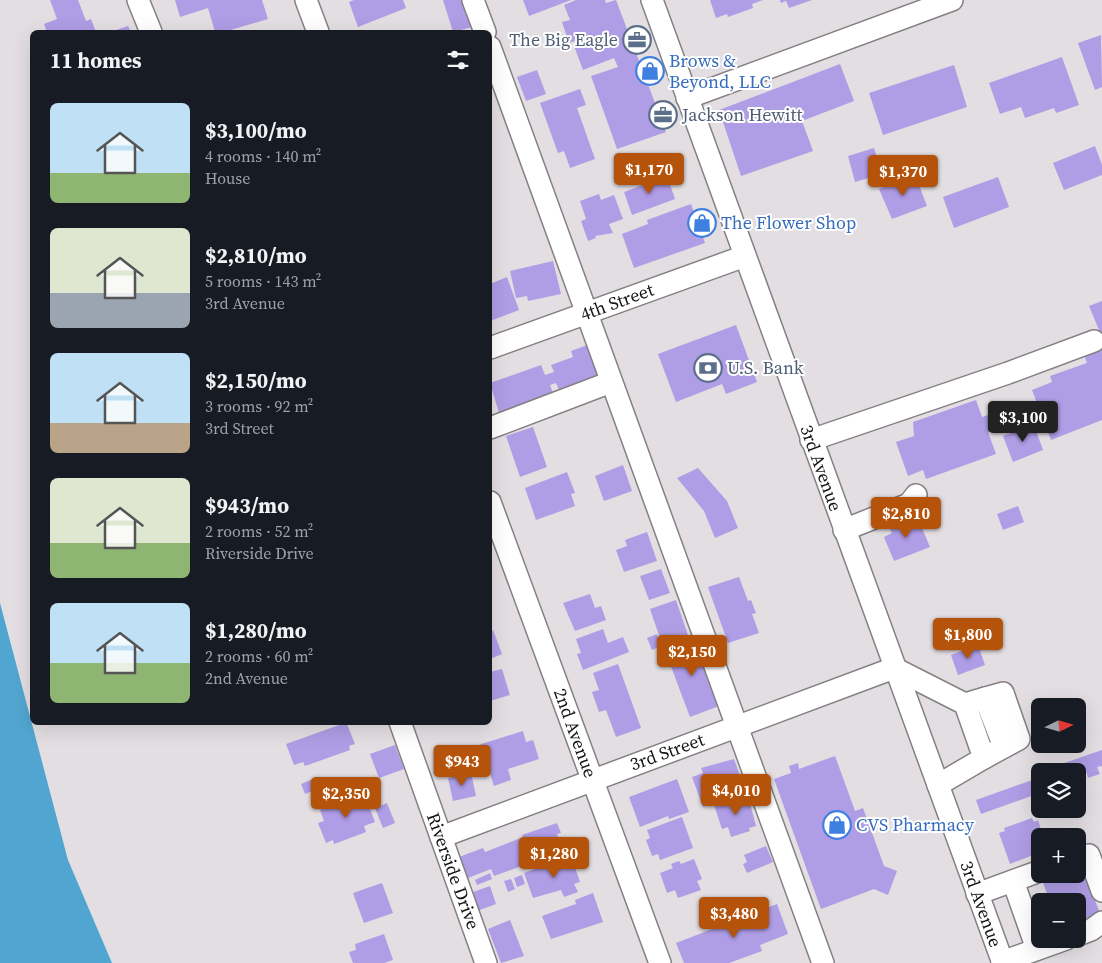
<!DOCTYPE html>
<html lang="en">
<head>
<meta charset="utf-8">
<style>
	body { margin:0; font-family:"Source Serif 4",serif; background:#20242c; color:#f1f3f6; height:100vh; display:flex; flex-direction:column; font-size:19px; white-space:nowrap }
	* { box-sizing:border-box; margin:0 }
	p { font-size:16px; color:#9ea1a6 }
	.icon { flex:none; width:28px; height:28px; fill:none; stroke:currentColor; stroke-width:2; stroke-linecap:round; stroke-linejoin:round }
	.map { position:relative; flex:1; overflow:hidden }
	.panel { position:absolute; left:30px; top:30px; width:462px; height:695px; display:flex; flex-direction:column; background:#171b24; border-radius:8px; box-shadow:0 5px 20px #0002 }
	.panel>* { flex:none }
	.needle { width:32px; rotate:85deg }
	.controls { position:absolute; left:1031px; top:698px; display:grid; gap:10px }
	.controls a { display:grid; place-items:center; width:55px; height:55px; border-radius:8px; background:#171b24; box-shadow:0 5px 20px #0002; font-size:25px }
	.price { position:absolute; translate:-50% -42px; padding:0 11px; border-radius:5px; background:#b45309; color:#fff; font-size:16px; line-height:32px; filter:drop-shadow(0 1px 2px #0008) }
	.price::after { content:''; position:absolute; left:50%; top:30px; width:15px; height:11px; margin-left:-8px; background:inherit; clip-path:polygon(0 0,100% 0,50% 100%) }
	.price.current { background:#222; color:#fff }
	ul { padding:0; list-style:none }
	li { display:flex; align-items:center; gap:15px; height:125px; padding:0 20px }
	li span { display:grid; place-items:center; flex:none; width:140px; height:100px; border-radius:8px; color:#555 }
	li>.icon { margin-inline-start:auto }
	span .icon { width:60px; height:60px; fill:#fffc; stroke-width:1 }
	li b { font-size:21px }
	h2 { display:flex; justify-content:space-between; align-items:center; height:60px; padding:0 20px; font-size:21px }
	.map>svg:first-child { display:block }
	.water { fill:#51a6d1 }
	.building { fill:#af9de5 }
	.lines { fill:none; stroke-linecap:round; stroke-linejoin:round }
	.minor-casing { stroke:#848084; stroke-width:24 }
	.minor { stroke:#fff; stroke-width:21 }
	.labels { text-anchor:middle; stroke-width:4; stroke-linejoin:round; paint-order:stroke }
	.service-label { font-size:18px; fill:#4e5e75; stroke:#fff; text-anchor:start }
	.shop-label { font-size:18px; fill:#366cbe; stroke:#fff; text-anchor:start }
	.street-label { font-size:18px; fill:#151415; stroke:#fff }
</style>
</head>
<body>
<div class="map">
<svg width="1102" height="963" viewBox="0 0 1102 963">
	<rect width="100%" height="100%" fill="#e3dee2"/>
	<path class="water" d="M0,603L68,860L112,963H0Z"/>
	<g class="building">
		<path d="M50,0H78L86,21L91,19L96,32H47L44,24L57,19Z"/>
		<path d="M175,0H262L268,19L224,32H215L208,8L180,17Z"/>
		<path d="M354,0H403L406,8L358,27L349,2Z"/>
		<path d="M443,0H468L476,26L453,32Z"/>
		<path d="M523,0H571L529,16Z"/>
		<path d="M576,0H605L606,3L616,0L666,132L617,149L591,76L618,67L614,58L583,70L574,46L582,43L581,39L569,43L562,22L570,20L564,5Z"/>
		<path d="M710,0H763L752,4L753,8L728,17L727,14L716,18Z"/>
		<path d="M780,0H812L789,8L786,1L781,3Z"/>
		<path d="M128,26L131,32H110Z"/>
		<path d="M1101,35L1102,87L1095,90L1078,43Z"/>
		<path d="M1062,57L1079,105L1056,113L1054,108L1025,118L1021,107L1000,114L989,83Z"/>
		<path d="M840,64L854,101L802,121L813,151L741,176L719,110Z"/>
		<path d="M954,65L967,107L883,135L869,93Z"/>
		<path d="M537,70L546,94L526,101L517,77Z"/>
		<path d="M580,89L586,105L577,108L595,159L570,168L564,151L558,153L540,103Z"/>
		<path d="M1095,146L1102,165V175L1064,190L1053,163Z"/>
		<path d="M874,148L882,174L855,182L848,156Z"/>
		<path d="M915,175L927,206L892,219L879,189Z"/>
		<path d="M667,176L675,199L632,215L624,192Z"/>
		<path d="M998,177L1009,207L954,228L943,197Z"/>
		<path d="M599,194L601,200L614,195L623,219L609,224L613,233L595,236L596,238L588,241L581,221L586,219L580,201Z"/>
		<path d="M691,204L705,243L634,268L622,234L648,224L647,220Z"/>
		<path d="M553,261L561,294L528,301L527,296L516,298L510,271Z"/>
		<path d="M507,277L519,310L490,321V284Z"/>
		<path d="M1102,301V337L1089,306Z"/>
		<path d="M736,325L757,382L726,394L722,384L676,402L658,354Z"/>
		<path d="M590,344L601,374L559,390L556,383L550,385L553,393L499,413L490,383L541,365L545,375L554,372L551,365L573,357L571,351Z"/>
		<path d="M1102,348V420L1051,440L1032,390L1052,382L1050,376L1087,363L1084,355Z"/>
		<path d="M976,400L982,417L988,415L993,431L988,432L996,454L926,479L923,470L908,476L896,442L914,436L913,422Z"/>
		<path d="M1034,425L1043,450L1013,462L1003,436Z"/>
		<path d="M533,427L547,467L520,477L506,436Z"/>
		<path d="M623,465L632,491L604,501L595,476Z"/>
		<path d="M698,468L727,501L738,528L715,538L704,511L677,478Z"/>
		<path d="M567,472L575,493L571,494L575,506L536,520L525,488Z"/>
		<path d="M1018,506L1024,522L1003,530L997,514Z"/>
		<path d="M917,516L930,547L894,561L884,537L892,533L889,527Z"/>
		<path d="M647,532L657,561L624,572L616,550L627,546L625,540Z"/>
		<path d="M661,569L670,593L649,600L640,576Z"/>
		<path d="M739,577L748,601L751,600L756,613L752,614L759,633L728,643L708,587Z"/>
		<path d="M590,594L595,608L601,606L606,620L575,631L563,603Z"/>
		<path d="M676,600L688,635L662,644L650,609Z"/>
		<path d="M603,629L608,643L623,637L629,652L583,670L577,654L581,653L576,639Z"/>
		<path d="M493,630L502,654L490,659V631Z"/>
		<path d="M657,634L661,646L652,650L647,638Z"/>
		<path d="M693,636L719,706L690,717L664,648Z"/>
		<path d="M978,645L985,665L958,675L951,655Z"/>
		<path d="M618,664L641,728L616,737L606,710L599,712L592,692L599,690L593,673Z"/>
		<path d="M502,669L510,695L490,701V672Z"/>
		<path d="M342,724H347L355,744L349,746L350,750L305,766L303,762L294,765L286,744Z"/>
		<path d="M523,731L526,742L533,740L539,759L508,769L511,780L494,786L486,761L474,764L469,748Z"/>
		<path d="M395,745L404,769L379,778L370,754Z"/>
		<path d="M1102,750V766L1097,767L1100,774L1088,778L1086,771L1078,774V771H1041Z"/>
		<path d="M835,756L855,811L863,808L884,866L897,871L888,895L874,889L821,909L774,779L791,773L789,766L798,763L799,769Z"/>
		<path d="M734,759L746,792L703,807L692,777L703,773L701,768Z"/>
		<path d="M471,773L476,796L453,801L448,778Z"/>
		<path d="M1038,778L1040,793L981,814L976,800Z"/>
		<path d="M313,779L317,789L305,794L301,784Z"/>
		<path d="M677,779L689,812L669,819L668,816L640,827L629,797Z"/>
		<path d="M364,793L375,822L364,826L366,832L334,844L333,840L326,843L318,823L324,821L320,810Z"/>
		<path d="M745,795L747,801L749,800L756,826L749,828L750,831L731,837L728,827L722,829L714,805Z"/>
		<path d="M387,803L395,823L383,828L375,808Z"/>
		<path d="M682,817L693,848L660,860L658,854L652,856L646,840L650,838L647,830Z"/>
		<path d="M1032,818L1034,822L1038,820L1043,836H1040V862L1036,863L1033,855L1010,864L999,833L1005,831L1004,828Z"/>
		<path d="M557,823L561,833L557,834L564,851L494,876L491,869L468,878L459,857L483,848L485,852L523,837L522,835Z"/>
		<path d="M766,846L773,862L747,873L743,864L747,862L744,855Z"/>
		<path d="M571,856L580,882L574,884L578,892L564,897L561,890L533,898L524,873Z"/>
		<path d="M694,859L702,879L697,881L701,890L678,898L675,890L667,893L660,873L673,868L671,864L679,861L681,864Z"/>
		<path d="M1080,863L1100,913L1078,922V901H1050L1041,878L1053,874H1078V864Z"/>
		<path d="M490,873L492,879L477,885L475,880Z"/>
		<path d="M522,875L525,884L517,887L514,878Z"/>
		<path d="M511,879L515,889L508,892L504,881Z"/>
		<path d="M382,883L393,913L364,923L353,893Z"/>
		<path d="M490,886L496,904L477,911L470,893Z"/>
		<path d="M593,893L603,922L551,939L542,916L576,904L575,900Z"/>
		<path d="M777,904L788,934L760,945L762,951L729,963H684L676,943Z"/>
		<path d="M510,920L524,956L501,963L488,929Z"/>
		<path d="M384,934L393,960L384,963H353L349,952L356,950L355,944Z"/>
	</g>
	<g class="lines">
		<defs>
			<g id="minor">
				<path d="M138,0L151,32"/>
				<path d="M306,0L318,32"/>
				<path d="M473,0L485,32"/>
				<path d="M652,0L1003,963"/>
				<path d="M490,47L823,963"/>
				<path d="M687,98L952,0"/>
				<path d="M490,348L745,256"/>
				<path d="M490,428L611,382"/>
				<path d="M811,440L1008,373L1094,341"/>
				<path d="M490,502L660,963"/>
				<path d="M844,530L909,504L916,495"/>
				<path d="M894,668L965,704L984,758L938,785"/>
				<path d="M985,698L1003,693L1019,739L1004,747"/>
				<path d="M965,704L985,698L1004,747L984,758"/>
				<path d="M400,722L486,963"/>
				<path d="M441,837L894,668"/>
				<path d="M1078,858L1089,855L1102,891"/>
				<path d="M1013,881L1037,949"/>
				<path d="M977,894L1040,871"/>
				<path d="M1078,935L1091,930L1102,922"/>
				<path d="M1002,962L1066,939"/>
			</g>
		</defs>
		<use href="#minor" class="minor-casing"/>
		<use href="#minor" class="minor"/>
	</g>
	<defs>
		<symbol id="office-ring" viewBox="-11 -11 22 22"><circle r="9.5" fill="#fff" stroke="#5c6f8a" stroke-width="1.5"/><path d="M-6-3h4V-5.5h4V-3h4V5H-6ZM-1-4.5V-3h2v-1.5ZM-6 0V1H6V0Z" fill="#5c6f8a"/></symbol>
		<symbol id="shop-ring" viewBox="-11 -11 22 22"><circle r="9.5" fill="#fff" stroke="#3f7fe0" stroke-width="1.5"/><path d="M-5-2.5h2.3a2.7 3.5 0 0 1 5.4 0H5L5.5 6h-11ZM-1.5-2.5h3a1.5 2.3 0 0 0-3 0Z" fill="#3f7fe0"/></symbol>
		<symbol id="bank-ring" viewBox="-11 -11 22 22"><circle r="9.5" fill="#fff" stroke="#5c6f8a" stroke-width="1.5"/><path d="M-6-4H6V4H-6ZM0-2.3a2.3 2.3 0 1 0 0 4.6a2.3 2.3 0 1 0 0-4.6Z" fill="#5c6f8a"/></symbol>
	</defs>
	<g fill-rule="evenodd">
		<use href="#office-ring" x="621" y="24" width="32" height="32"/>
		<use href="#shop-ring" x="634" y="55" width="32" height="32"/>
		<use href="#office-ring" x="647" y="99" width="32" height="32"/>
		<use href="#shop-ring" x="686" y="207" width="32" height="32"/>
		<use href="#bank-ring" x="692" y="352" width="32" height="32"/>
		<use href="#shop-ring" x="821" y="809" width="32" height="32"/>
	</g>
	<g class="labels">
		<g class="service-label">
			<text x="618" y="46" text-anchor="end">The Big Eagle</text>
			<text x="682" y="121">Jackson Hewitt</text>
			<text x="727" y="374">U.S. Bank</text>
		</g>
		<g class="shop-label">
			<text x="669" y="67">Brows &amp;<tspan x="669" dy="21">Beyond, LLC</tspan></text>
			<text x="721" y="229">The Flower Shop</text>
			<text x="856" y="831">CVS Pharmacy</text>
		</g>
		<g class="street-label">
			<text transform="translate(617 302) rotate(-20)" y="6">4th Street</text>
			<text transform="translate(821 468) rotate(70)" y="6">3rd Avenue</text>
			<text transform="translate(575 733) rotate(70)" y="6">2nd Avenue</text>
			<text transform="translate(667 752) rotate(-20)" y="6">3rd Street</text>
			<text transform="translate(453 871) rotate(70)" y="6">Riverside Drive</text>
			<text transform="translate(981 904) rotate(70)" y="6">3rd Avenue</text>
		</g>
	</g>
</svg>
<div class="controls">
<a><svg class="needle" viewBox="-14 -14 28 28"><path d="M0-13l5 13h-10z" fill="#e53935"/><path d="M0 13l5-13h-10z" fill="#9ea1a6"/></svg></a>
<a><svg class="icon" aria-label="layers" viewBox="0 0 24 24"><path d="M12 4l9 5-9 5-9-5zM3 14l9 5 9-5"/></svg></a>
<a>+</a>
<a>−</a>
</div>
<b class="price" style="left:649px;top:195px">$1,170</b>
<b class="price" style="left:903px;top:197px">$1,370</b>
<b class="price current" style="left:1023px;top:443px">$3,100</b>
<b class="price" style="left:906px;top:539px">$2,810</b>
<b class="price" style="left:968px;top:660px">$1,800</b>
<b class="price" style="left:692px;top:677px">$2,150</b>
<b class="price" style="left:462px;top:787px">$943</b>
<b class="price" style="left:736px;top:816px">$4,010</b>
<b class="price" style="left:346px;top:819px">$2,350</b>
<b class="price" style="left:554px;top:879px">$1,280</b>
<b class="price" style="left:734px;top:939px">$3,480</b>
<section class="panel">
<h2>11 homes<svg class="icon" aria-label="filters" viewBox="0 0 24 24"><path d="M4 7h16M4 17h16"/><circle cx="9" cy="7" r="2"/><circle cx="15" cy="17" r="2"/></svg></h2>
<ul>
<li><span style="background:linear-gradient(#bfe0f5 70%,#8fb573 0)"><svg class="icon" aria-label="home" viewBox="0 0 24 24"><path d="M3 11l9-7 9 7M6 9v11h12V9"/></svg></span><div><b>$3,100/mo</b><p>4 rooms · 140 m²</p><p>House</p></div></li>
<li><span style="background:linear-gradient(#dfe7d0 65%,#9aa5b1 0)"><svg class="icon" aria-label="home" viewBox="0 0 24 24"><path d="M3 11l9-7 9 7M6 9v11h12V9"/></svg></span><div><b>$2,810/mo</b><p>5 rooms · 143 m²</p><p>3rd Avenue</p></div></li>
<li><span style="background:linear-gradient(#bfe0f5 70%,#b9a48a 0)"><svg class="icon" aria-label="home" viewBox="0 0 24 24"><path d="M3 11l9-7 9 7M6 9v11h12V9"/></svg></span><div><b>$2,150/mo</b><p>3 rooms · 92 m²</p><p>3rd Street</p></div></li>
<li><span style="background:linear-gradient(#dfe7d0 65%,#8fb573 0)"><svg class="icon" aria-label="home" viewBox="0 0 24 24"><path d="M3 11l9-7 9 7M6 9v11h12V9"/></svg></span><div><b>$943/mo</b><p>2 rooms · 52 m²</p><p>Riverside Drive</p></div></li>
<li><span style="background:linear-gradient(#bfe0f5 60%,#8fb573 0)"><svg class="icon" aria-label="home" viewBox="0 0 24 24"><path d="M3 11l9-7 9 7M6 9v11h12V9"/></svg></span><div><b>$1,280/mo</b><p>2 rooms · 60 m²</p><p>2nd Avenue</p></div></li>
</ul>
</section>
</div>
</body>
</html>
